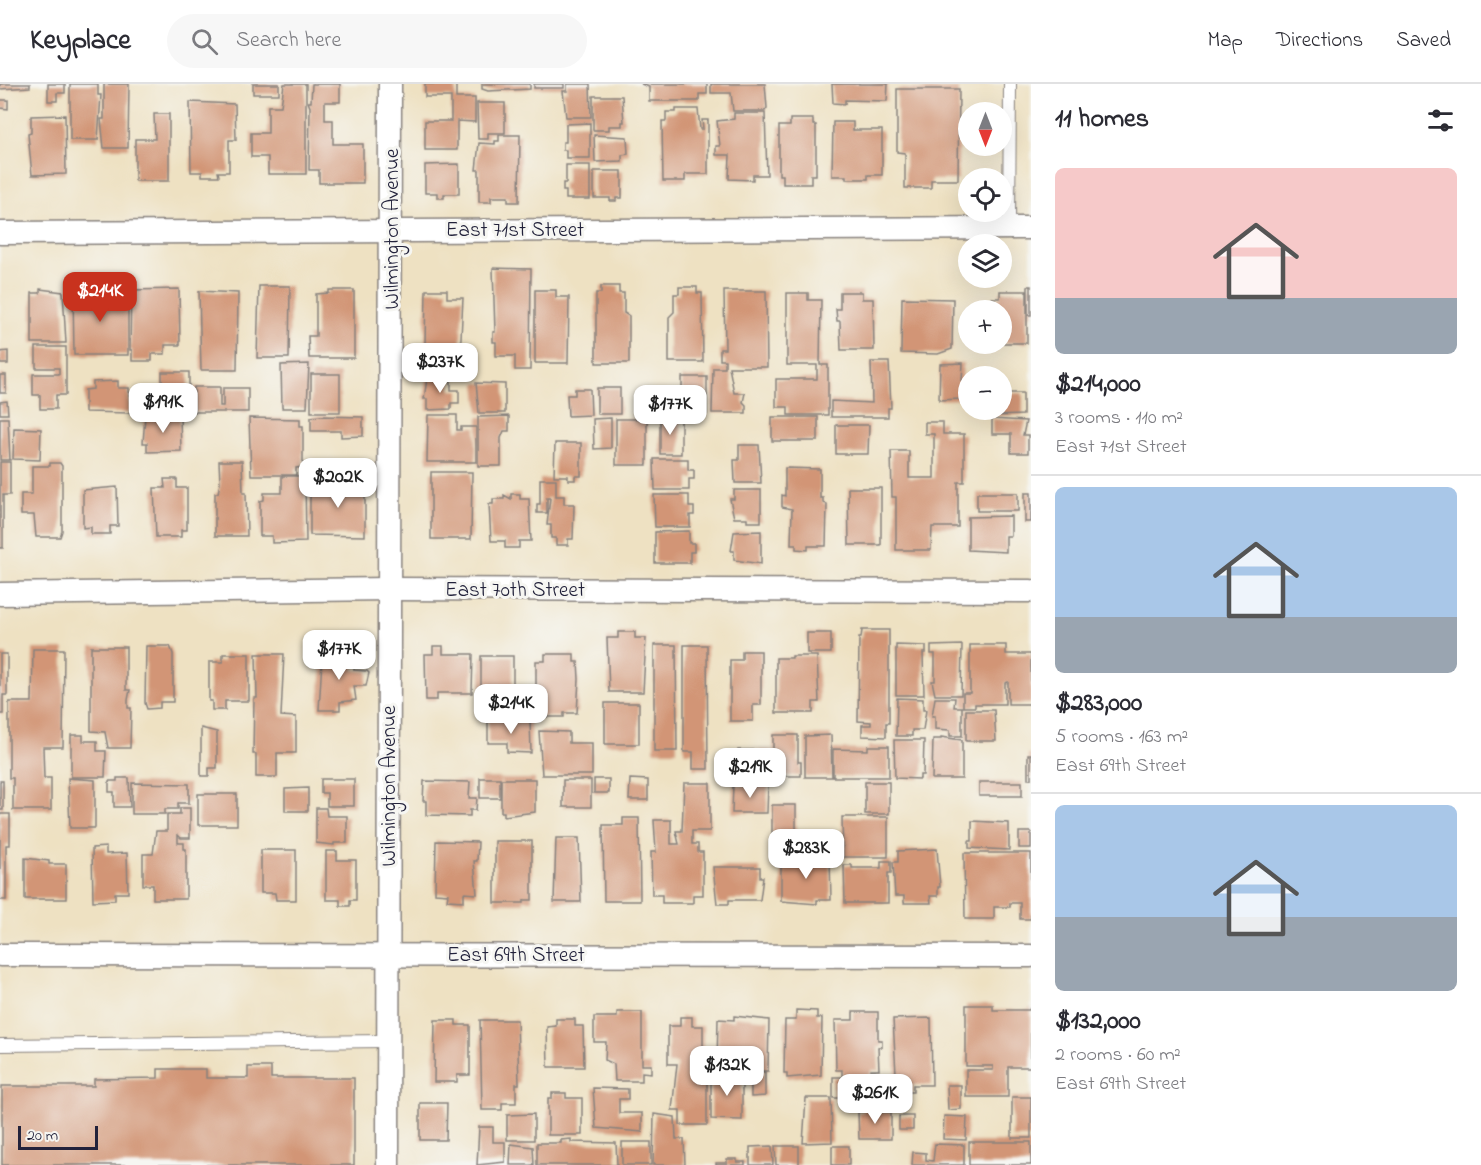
<!DOCTYPE html>
<html lang="en">
<head>
<meta charset="utf-8">
<style>
	body { margin:0; font-family:"Indie Flower",sans-serif; background:#f7f7f7; color:#2b2b33; height:100vh; display:flex; flex-direction:column; font-size:22px; white-space:nowrap }
	* { box-sizing:border-box; margin:0 }
	p { font-size:20px; color:#7c7c81 }
	.icon { flex:none; width:33px; height:33px; fill:none; stroke:currentColor; stroke-width:2; stroke-linecap:round; stroke-linejoin:round }
	.map { position:relative; flex:1; overflow:hidden }
	.side { display:flex; flex-direction:column; background:#fff; width:450px }
	.side>* { flex:none }
	.needle { width:39px; rotate:180deg }
	.buttons { position:absolute; left:958px; top:18px; display:grid; gap:12px }
	.buttons a { display:grid; place-items:center; width:54px; height:54px; border-radius:50%; background:#fff; box-shadow:0 6px 24px #0002; font-size:30px }
	.scale { position:absolute; left:18px; bottom:15px; width:80px; box-sizing:border-box; padding-left:6px; border:3px solid #22223b; border-top:0; font-size:16px; line-height:21px; white-space:nowrap; color:#22223b; -webkit-text-stroke:4px #f6f6f2; paint-order:stroke }
	.price { position:absolute; translate:-50% -51px; padding:0 14px; border-radius:12px; background:#fff; color:#222; font-size:20px; line-height:39px; filter:drop-shadow(0 2px 3px #0008) }
	.price::after { content:''; position:absolute; left:50%; top:36px; width:18px; height:14px; margin-left:-9px; background:inherit; clip-path:polygon(0 0,100% 0,50% 100%) }
	.price.on { background:#c8321e; color:#fff }
	ul { padding:0; list-style:none }
	li { display:grid; align-content:center; gap:12px; height:318px; padding:0 24px }
	li+li { border-top:2px solid #e1e1e2 }
	li span { display:grid; place-items:center; height:186px; border-radius:9px; color:#555 }
	li>.icon { margin-inline-start:auto }
	span .icon { width:108px; height:108px; fill:#fffc; stroke-width:1 }
	li b { font-size:26px }
	h2 { display:flex; justify-content:space-between; align-items:center; height:72px; padding:0 24px; font-size:26px }
	header { display:flex; align-items:center; gap:36px; box-sizing:border-box; height:84px; padding:0 30px; background:#fff; border-bottom:2px solid #e1e1e2 }
	header strong { font-size:28px }
	nav { display:flex; gap:33px; margin-inline-start:auto; font-size:21px }
	.search { width:420px; height:54px; background:#f7f7f7; display:flex; align-items:center; gap:15px; box-sizing:border-box; padding:0 21px; border-radius:33px; color:#7c7c81; font-size:22px }
	main { display:flex; flex:1; min-height:0 }
	.map>svg:first-child { display:block }
	.building { fill:#d29576 }
	.lines { fill:none; stroke-linecap:round; stroke-linejoin:round }
	.lane-casing { stroke:#88827e; stroke-width:14 }
	.street-casing { stroke:#88827e; stroke-width:25 }
	.lane { stroke:#fff; stroke-width:12 }
	.street { stroke:#fff; stroke-width:22 }
	.labels { text-anchor:middle; stroke-width:6; stroke-linejoin:round; paint-order:stroke }
	.street-label { font-size:21px; fill:#22223b; stroke:#f6f6f2 }
</style>
</head>
<body>
<header>
<strong>Keyplace</strong>
<div class="search"><svg class="icon" aria-label="search" viewBox="0 0 24 24"><circle cx="10" cy="10" r="6"/><path d="M15 15l6 6"/></svg>Search here</div>
<nav><a>Map</a><a>Directions</a><a>Saved</a></nav>
</header>
<main>
<div class="map">
<svg width="1031" height="1081" viewBox="0 0 1031 1081">
	<rect width="100%" height="100%" fill="#f6f6f2"/>
	<filter id="ink" filterUnits="userSpaceOnUse"><feTurbulence type="fractalNoise" baseFrequency=".0167" numOctaves="2"/><feDisplacementMap in="SourceGraphic" scale="12" xChannelSelector="R" yChannelSelector="G"/><feConvolveMatrix kernelMatrix="1 2 1 2 8 2 1 2 1" color-interpolation-filters="sRGB"/></filter>
	<filter id="wash" filterUnits="userSpaceOnUse"><feTurbulence type="fractalNoise" baseFrequency=".008" numOctaves="4" result="noise"/><feDisplacementMap in="SourceGraphic" scale="24" xChannelSelector="R" yChannelSelector="G"/><feGaussianBlur stdDeviation="1.35" result="paint"/><feColorMatrix in="noise" values="0 0 0 0 0 0 0 0 0 0 0 0 0 0 0 0 0 1.4 0 .05"/><feComposite in="paint" operator="in"/></filter>
	<g filter="url(#wash)">
		<rect width="100%" height="100%" fill="#eee1c2"/>
		<g id="blocks">
			<g class="building">
				<path d="M0,0H30V3L0,5Z"/>
				<path d="M48,0H65V9H57V17H48Z"/>
				<path d="M70,0H98V11H101L98,56H70Z"/>
				<path d="M104,0H129L128,64H104L101,35H104Z"/>
				<rect x="253" y="0" width="26" height="10"/>
				<path d="M284,0H306V90H268V73H251V49H268V22H281Z"/>
				<path d="M312,0H340V18H325V36H333V60H363V99H319V86H309L310,23L308,18H311Z"/>
				<path d="M425,0H456V14H475V38L457,37V66H425V37H451V13H425Z"/>
				<path d="M482,0H530V5L488,7L482,5Z"/>
				<rect x="534" y="0" width="30" height="4"/>
				<path d="M567,0H590L591,33H566L563,7H567Z"/>
				<path d="M641,0H707V10H699V17H649V3Z"/>
				<path d="M711,0H765L767,24L765,27H733L731,9H711Z"/>
				<path d="M832,0H888L887,17L845,16V20L833,19Z"/>
				<path d="M897,5H959L958,96H931V104H905V69L897,68Z"/>
				<path d="M593,12H622L624,38H622V42H609V46H593Z"/>
				<path d="M0,16H8V25L0,24Z"/>
				<path d="M190,18L235,20L236,56H229V88H218L219,92H202V88H191Z"/>
				<path d="M477,19H505V49H488V55H478Z"/>
				<path d="M676,25H698L700,45H703L702,36H708V90H685V97H663L662,37H666V28H676Z"/>
				<path d="M734,29H765L767,91H753V96L729,95L730,71H716V62H720L717,37L734,35Z"/>
				<path d="M154,30H169V97H135V55H155Z"/>
				<path d="M65,31L66,90L32,91L28,50L31,49V32Z"/>
				<path d="M790,35H813V41H816V91H811V100H783V91H779V42H790Z"/>
				<path d="M833,38H853V46H882V91H868V95H846V92H832Z"/>
				<path d="M590,39V74H566V66H563V58H566V40Z"/>
				<path d="M499,51H520L519,118H508V113H491V118H479V86H476L479,59L495,60V57H499Z"/>
				<path d="M594,51L627,53L628,70L622,71V77L595,78Z"/>
				<path d="M459,80V110H444V114H437V109H425V81Z"/>
				<path d="M566,81H590V115H566V107H563V99H566Z"/>
				<path d="M594,87H622V114H616V117H610V114H594Z"/>
				<path d="M493,184L531,185L530,286H515V272H496V258H493V248H495Z"/>
				<path d="M259,202H290L289,274H257Z"/>
				<path d="M601,202H619V209H624V229L629,232V279H596V209H601Z"/>
				<rect x="1028" y="202" width="3" height="29"/>
				<path d="M679,203H697V209H702L703,278H669V233L674,228V210H679Z"/>
				<path d="M40,205L63,208L66,259H32V209H40Z"/>
				<path d="M179,205L180,261H165V270H152V277H132V266H130L131,206Z"/>
				<path d="M329,206H354V274H309L308,252H316V210L329,209Z"/>
				<path d="M426,206H447V214H463L460,274H449V262H425Z"/>
				<path d="M535,206H556V213H569L568,279H535Z"/>
				<path d="M73,207H112V211H128V271H74Z"/>
				<path d="M199,207L238,209L237,286H201Z"/>
				<path d="M724,207H766L767,283H729L734,309H745L743,318L746,321V329H712L713,284H725V276H720V265H725Z"/>
				<path d="M1000,207H1027V259H1002V226H992V214H1000Z"/>
				<path d="M840,208H862V215H873L874,266H841L840,237H837L836,225H840Z"/>
				<path d="M787,209H808V216H821L820,281H828V331H788V323H776V295H817V281H787Z"/>
				<path d="M902,214L953,215L952,265L938,270L901,269Z"/>
				<path d="M36,263H66V311H56V325H40V311H33V290H59V284H36Z"/>
				<path d="M8,267V280H0V268Z"/>
				<path d="M871,278H889L891,324H888V333H831V317L872,319Z"/>
				<path d="M963,279L961,315L939,316L940,280Z"/>
				<path d="M309,280L307,324H282L281,281Z"/>
				<rect x="162" y="288" width="27" height="40"/>
				<rect x="311" y="290" width="29" height="38"/>
				<rect x="0" y="291" width="6" height="18"/>
				<rect x="682" y="293" width="25" height="37"/>
				<path d="M451,294V306H459V319H451V325L427,326V315H424L427,295Z"/>
				<path d="M118,297V304H129L130,329L85,328V306L93,305V298Z"/>
				<path d="M476,299L505,300V329H479Z"/>
				<path d="M194,303H220V322H223V304H248V328H194Z"/>
				<rect x="597" y="304" width="23" height="26"/>
				<path d="M575,305H590L591,331L568,332L567,311H575Z"/>
				<path d="M1002,309H1023V331L992,332V326H1002Z"/>
				<path d="M7,317L8,330H0V318Z"/>
				<path d="M428,331H457V346H461V343H476V378H427Z"/>
				<path d="M145,332H180L181,367L147,368V359H143Z"/>
				<path d="M320,332L363,333V352L341,353V347H311V333Z"/>
				<path d="M509,332V347H504L501,354V382H478V333Z"/>
				<rect x="772" y="333" width="46" height="24"/>
				<path d="M0,334H8L10,376H0Z"/>
				<path d="M249,334L300,335V342H303V383L296,384V391H251Z"/>
				<path d="M611,334V364L594,365L593,335Z"/>
				<rect x="660" y="334" width="21" height="36"/>
				<rect x="616" y="335" width="31" height="46"/>
				<path d="M992,335L1026,337L1023,351H1028V369H1011V350H992Z"/>
				<path d="M925,338H943V350H964V398H958V443H932L931,466H896V413H892L891,367H909V394H934V350H925Z"/>
				<path d="M836,341H869L868,370H836Z"/>
				<path d="M14,344L41,345L40,376L13,375Z"/>
				<path d="M555,359H581V392H575V396H568V392H554Z"/>
				<path d="M739,361H759L761,399H735L734,376H739Z"/>
				<path d="M654,375H688V386H694V395H689V406H655Z"/>
				<path d="M219,377H242L243,409H246L247,452H215V409H218L220,399Z"/>
				<path d="M0,378H10V411H3V464H0Z"/>
				<path d="M50,379H60L62,382V447L60,453H36L34,431H21V410H32V382H50Z"/>
				<path d="M785,384L820,385V414H823V419L827,420L826,462H808V466L796,465V461H791L792,425L782,423V411L785,412Z"/>
				<path d="M431,388H472L471,455H431Z"/>
				<path d="M282,392H305L306,458L272,459V452H260V417L264,416V409H282Z"/>
				<path d="M164,395H177V404H187V446H181V453H156L154,404H165Z"/>
				<path d="M540,395H556V412H564V420H574L573,455H568V461H556V454H551V441H547L550,414H547V429H537V420H540Z"/>
				<path d="M365,397V452L310,451V398Z"/>
				<path d="M117,403L118,442H110V450H91V443L83,444V406Z"/>
				<path d="M848,404H881V461H849Z"/>
				<path d="M734,406H761V438H747V434H734L730,415H734Z"/>
				<rect x="977" y="409" width="41" height="18"/>
				<rect x="1025" y="409" width="6" height="29"/>
				<path d="M511,410H520V415H529L531,457H519V464H505V457H491L489,420H493V415H504V411L511,415Z"/>
				<path d="M654,411H689V423H694V431H690V443H655Z"/>
				<path d="M1011,432V452H1006V468L968,466V433Z"/>
				<path d="M689,447V459H694V468H690V479H655V448Z"/>
				<path d="M761,447V480L734,476V467H731L734,448Z"/>
				<path d="M862,546H889V639H886V653L862,652V641H871V638L858,637L859,554H861Z"/>
				<path d="M618,548H635V554H646L643,608H609L607,554H618Z"/>
				<rect x="807" y="549" width="24" height="20"/>
				<path d="M654,561H676L677,667H654Z"/>
				<path d="M684,561H707L708,685H693V668H684Z"/>
				<path d="M896,561L926,562V569H923L924,611H896Z"/>
				<path d="M962,561L961,611H935L932,597H935V570H931V562Z"/>
				<path d="M970,561H1006V570H1031V620H1008V598L1005,599V620H975V623H963V609H970Z"/>
				<path d="M146,562H170L173,570V618H160V624L147,625L145,619Z"/>
				<path d="M433,562H443V570H473L472,609H437V616H426L425,570H433Z"/>
				<path d="M91,563H126V606H130L128,616V624H131L130,664H108L105,648L91,647Z"/>
				<path d="M33,565H64L63,663H43L44,694H51V726H13V694H9V618H32Z"/>
				<path d="M742,567H761V621H753V637H730V576H742Z"/>
				<path d="M329,568H348V577H354V586L367,587L369,589L366,602H354L356,616L340,618V626H319L322,576L328,577Z"/>
				<path d="M0,570H7V611H3V630H0Z"/>
				<path d="M223,570H249V617H225V626H212V617H209V578H223Z"/>
				<path d="M256,570H284L281,632L296,633V669H277V693H256V670H253L254,614H257Z"/>
				<path d="M545,570H574V578H578L579,595L577,629H564V633H536V577H545Z"/>
				<path d="M481,572H513V622H494V625H487V622H481Z"/>
				<path d="M792,572H817L819,618H813V629H776V574H792Z"/>
				<path d="M897,614L923,615V626H926L923,646H912V652H896Z"/>
				<path d="M935,614H955L954,623H962V652H950V646L935,645V632H932Z"/>
				<rect x="605" y="619" width="34" height="41"/>
				<path d="M966,626H994L996,657H966Z"/>
				<path d="M488,636H530L531,669L507,668V659H488Z"/>
				<path d="M201,644L217,648V684H209V692H201Z"/>
				<path d="M539,647L569,648V659H592V691H542Z"/>
				<path d="M71,651H83V657H97V667H106L105,693H71Z"/>
				<path d="M773,651H798V678H801V692H773Z"/>
				<path d="M831,651L832,693H805V652Z"/>
				<path d="M941,653L962,656V695H932L933,655H941Z"/>
				<path d="M894,656H924L923,691H920V695L895,694Z"/>
				<path d="M868,662H889V693H833V665L868,666Z"/>
				<path d="M738,666H771V693H737Z"/>
				<rect x="1028" y="670" width="3" height="25"/>
				<path d="M68,694L95,696V744H70Z"/>
				<path d="M117,694H129L130,723H114V708H109V697H117Z"/>
				<rect x="480" y="694" width="20" height="20"/>
				<path d="M321,695H354V722H327V709H321Z"/>
				<path d="M501,695H535V728L504,732V728H501Z"/>
				<rect x="594" y="695" width="15" height="14"/>
				<path d="M630,695L648,696V716H629Z"/>
				<rect x="563" y="696" width="28" height="27"/>
				<rect x="0" y="697" width="3" height="29"/>
				<path d="M424,697L470,698L469,714H477L476,726H470V732L426,731V717H423Z"/>
				<rect x="865" y="698" width="24" height="32"/>
				<rect x="979" y="698" width="43" height="14"/>
				<path d="M132,699L189,700V719H178V725H165V730H132Z"/>
				<path d="M684,699H710V747H692V760H698V768H703V811H693V819H662V811H652L651,768H656L654,736H671V760H679L676,747H682Z"/>
				<path d="M733,701H768L767,729H732Z"/>
				<path d="M308,704V727H285V705Z"/>
				<rect x="198" y="710" width="39" height="31"/>
				<rect x="772" y="721" width="24" height="30"/>
				<path d="M180,724H190V754H181L178,751V759H184V765H186V815H153V801H143V770H153L156,747H167V730H180Z"/>
				<path d="M316,724H326L327,732H347V759H334V761L316,759Z"/>
				<path d="M0,730H10V761H6V816H0Z"/>
				<path d="M842,733H888V773H843Z"/>
				<path d="M623,734H639L640,817H604L603,741H623Z"/>
				<path d="M972,737L1009,739V766L969,764V757H972Z"/>
				<rect x="1019" y="748" width="12" height="16"/>
				<path d="M556,754H579L581,818H554Z"/>
				<path d="M436,757L478,758L477,777H474L477,810L464,809V817L447,816L448,810L435,809Z"/>
				<path d="M495,757H532V816H524V819H495Z"/>
				<path d="M106,763V770L127,769L128,809H115V816L93,817L92,764Z"/>
				<path d="M937,765L940,803H938V812H930L931,819H904V812H895L893,778H898V767Z"/>
				<path d="M261,766H296V816H276L275,809H261Z"/>
				<path d="M326,767H337V776H356V816H350V822H340V816H326Z"/>
				<path d="M964,769H1031V835H1020V819H1010V823H994V835H965Z"/>
				<path d="M25,774L49,777V780H66V815H25Z"/>
				<path d="M781,774H830L831,816H817V820L781,817Z"/>
				<path d="M881,777H891V789H888V819H845L844,781H852V784H881Z"/>
				<path d="M713,783H760V793H763L760,816H729V820H717Z"/>
				<path d="M966,921H993V926H1029L1031,923V983H1008V1013H966V986H993V982H966Z"/>
				<path d="M796,926L817,927V934H822L821,991L787,994V989H784L785,936H796Z"/>
				<path d="M617,928H642V981H651V989L642,988V997H615L614,980L605,976L606,958H594V933H617Z"/>
				<path d="M853,928H878V956H882V963H878L879,986H871V992H860V1014H833V993H842V986H836L835,936H853Z"/>
				<path d="M734,932L769,936L768,987H748V978L717,977L718,935L734,936Z"/>
				<path d="M680,933H692V942H703V977H707V1041H680V1026H672L677,980H668V942H680Z"/>
				<path d="M931,934L932,1001H913V1008H897L893,935Z"/>
				<path d="M556,935H575V942H583L584,983H548L547,943L556,942Z"/>
				<path d="M435,936H456V941H470V991H457V998H434Z"/>
				<path d="M480,936H517L519,1000H516V1019H502V1026H482Z"/>
				<path d="M248,983H271V994H354V1081H2V1002H94V995L158,994V985H206V994H248Z"/>
				<path d="M751,988H765V1012L751,1013Z"/>
				<path d="M711,990H742V1036L711,1035Z"/>
				<path d="M947,1001H961V1025L948,1026Z"/>
				<path d="M593,1004L628,1005V1015H619V1029H642V1048L596,1044Z"/>
				<path d="M552,1009H566V1014H582V1051H548V1014H552Z"/>
				<rect x="1012" y="1013" width="19" height="41"/>
				<path d="M806,1014H831L832,1058L803,1059Z"/>
				<path d="M420,1019H447L446,1056H420Z"/>
				<path d="M863,1025H873V1028H891V1055H859L858,1028H863Z"/>
				<path d="M534,1030V1056H507V1031Z"/>
				<path d="M654,1030L675,1033L676,1055H684L685,1081H653Z"/>
				<rect x="899" y="1032" width="14" height="14"/>
				<path d="M944,1032L967,1033L966,1056L943,1055Z"/>
				<path d="M479,1043H493V1058H505V1078L477,1081Z"/>
				<path d="M571,1055V1058L616,1059L617,1081H537V1059H561V1056Z"/>
				<rect x="622" y="1058" width="29" height="23"/>
				<rect x="969" y="1058" width="62" height="23"/>
				<path d="M511,1060L533,1063L534,1081H510Z"/>
				<path d="M935,1060L964,1061V1081H912L913,1068L926,1069V1076L933,1077Z"/>
				<path d="M772,1062L773,1081H750V1063Z"/>
				<path d="M775,1062H799V1081H776Z"/>
				<rect x="832" y="1062" width="17" height="19"/>
				<path d="M727,1075H737V1078H745V1081H716V1079H727Z"/>
			</g>
		</g>
	</g>
	<g filter="url(#ink)">
		<use href="#blocks" fill-opacity="0" stroke="#88827e" stroke-width="1.5"/>
		<g class="lines">
			<defs>
				<g id="lane">
					<path d="M1009,144L1010,0"/>
					<path d="M0,961L388,957"/>
				</g>
				<g id="street">
					<path d="M0,149L1031,144"/>
					<path d="M0,510L389,505L1031,507"/>
					<path d="M0,871L1031,872"/>
					<path d="M388,1081L390,0"/>
				</g>
			</defs>
			<use href="#lane" class="lane-casing"/>
			<use href="#street" class="street-casing"/>
			<use href="#lane" class="lane"/>
			<use href="#street" class="street"/>
		</g>
	</g>
	<g class="labels">
		<g class="street-label">
			<text transform="translate(391 145) rotate(-90)" y="7">Wilmington Avenue</text>
			<text x="515" y="152">East 71st Street</text>
			<text x="515" y="512">East 70th Street</text>
			<text transform="translate(388 702) rotate(-90)" y="7">Wilmington Avenue</text>
			<text x="516" y="877">East 69th Street</text>
		</g>
	</g>
</svg>
<div class="buttons">
<a><svg class="needle" viewBox="-14 -14 28 28"><path d="M0-13l5 13h-10z" fill="#e53935"/><path d="M0 13l5-13h-10z" fill="#7c7c81"/></svg></a>
<a><svg class="icon" aria-label="locate" viewBox="0 0 24 24"><circle cx="12" cy="12" r="6"/><path d="M12 2v4M12 18v4M2 12h4M18 12h4"/></svg></a>
<a><svg class="icon" aria-label="layers" viewBox="0 0 24 24"><path d="M12 4l9 5-9 5-9-5zM3 14l9 5 9-5"/></svg></a>
<a>+</a>
<a>−</a>
</div>
<div class="scale">20 m</div>
<b class="price on" style="left:100px;top:239px">$214K</b>
<b class="price" style="left:440px;top:310px">$237K</b>
<b class="price" style="left:163px;top:350px">$191K</b>
<b class="price" style="left:670px;top:352px">$177K</b>
<b class="price" style="left:338px;top:425px">$202K</b>
<b class="price" style="left:339px;top:597px">$177K</b>
<b class="price" style="left:511px;top:651px">$214K</b>
<b class="price" style="left:750px;top:715px">$219K</b>
<b class="price" style="left:806px;top:796px">$283K</b>
<b class="price" style="left:727px;top:1013px">$132K</b>
<b class="price" style="left:875px;top:1041px">$261K</b>
</div>
<section class="side">
<h2>11 homes<svg class="icon" aria-label="filters" viewBox="0 0 24 24"><path d="M4 7h16M4 17h16"/><circle cx="9" cy="7" r="2"/><circle cx="15" cy="17" r="2"/></svg></h2>
<ul>
<li><span style="background:linear-gradient(#f6c9c9 70%,#9aa5b1 0)"><svg class="icon" aria-label="home" viewBox="0 0 24 24"><path d="M3 11l9-7 9 7M6 9v11h12V9"/></svg></span><div><b>$214,000</b><p>3 rooms · 110 m²</p><p>East 71st Street</p></div></li>
<li><span style="background:linear-gradient(#a9c7e8 70%,#9aa5b1 0)"><svg class="icon" aria-label="home" viewBox="0 0 24 24"><path d="M3 11l9-7 9 7M6 9v11h12V9"/></svg></span><div><b>$283,000</b><p>5 rooms · 163 m²</p><p>East 69th Street</p></div></li>
<li><span style="background:linear-gradient(#a9c7e8 60%,#9aa5b1 0)"><svg class="icon" aria-label="home" viewBox="0 0 24 24"><path d="M3 11l9-7 9 7M6 9v11h12V9"/></svg></span><div><b>$132,000</b><p>2 rooms · 60 m²</p><p>East 69th Street</p></div></li>
</ul>
</section>
</main>
</body>
</html>
